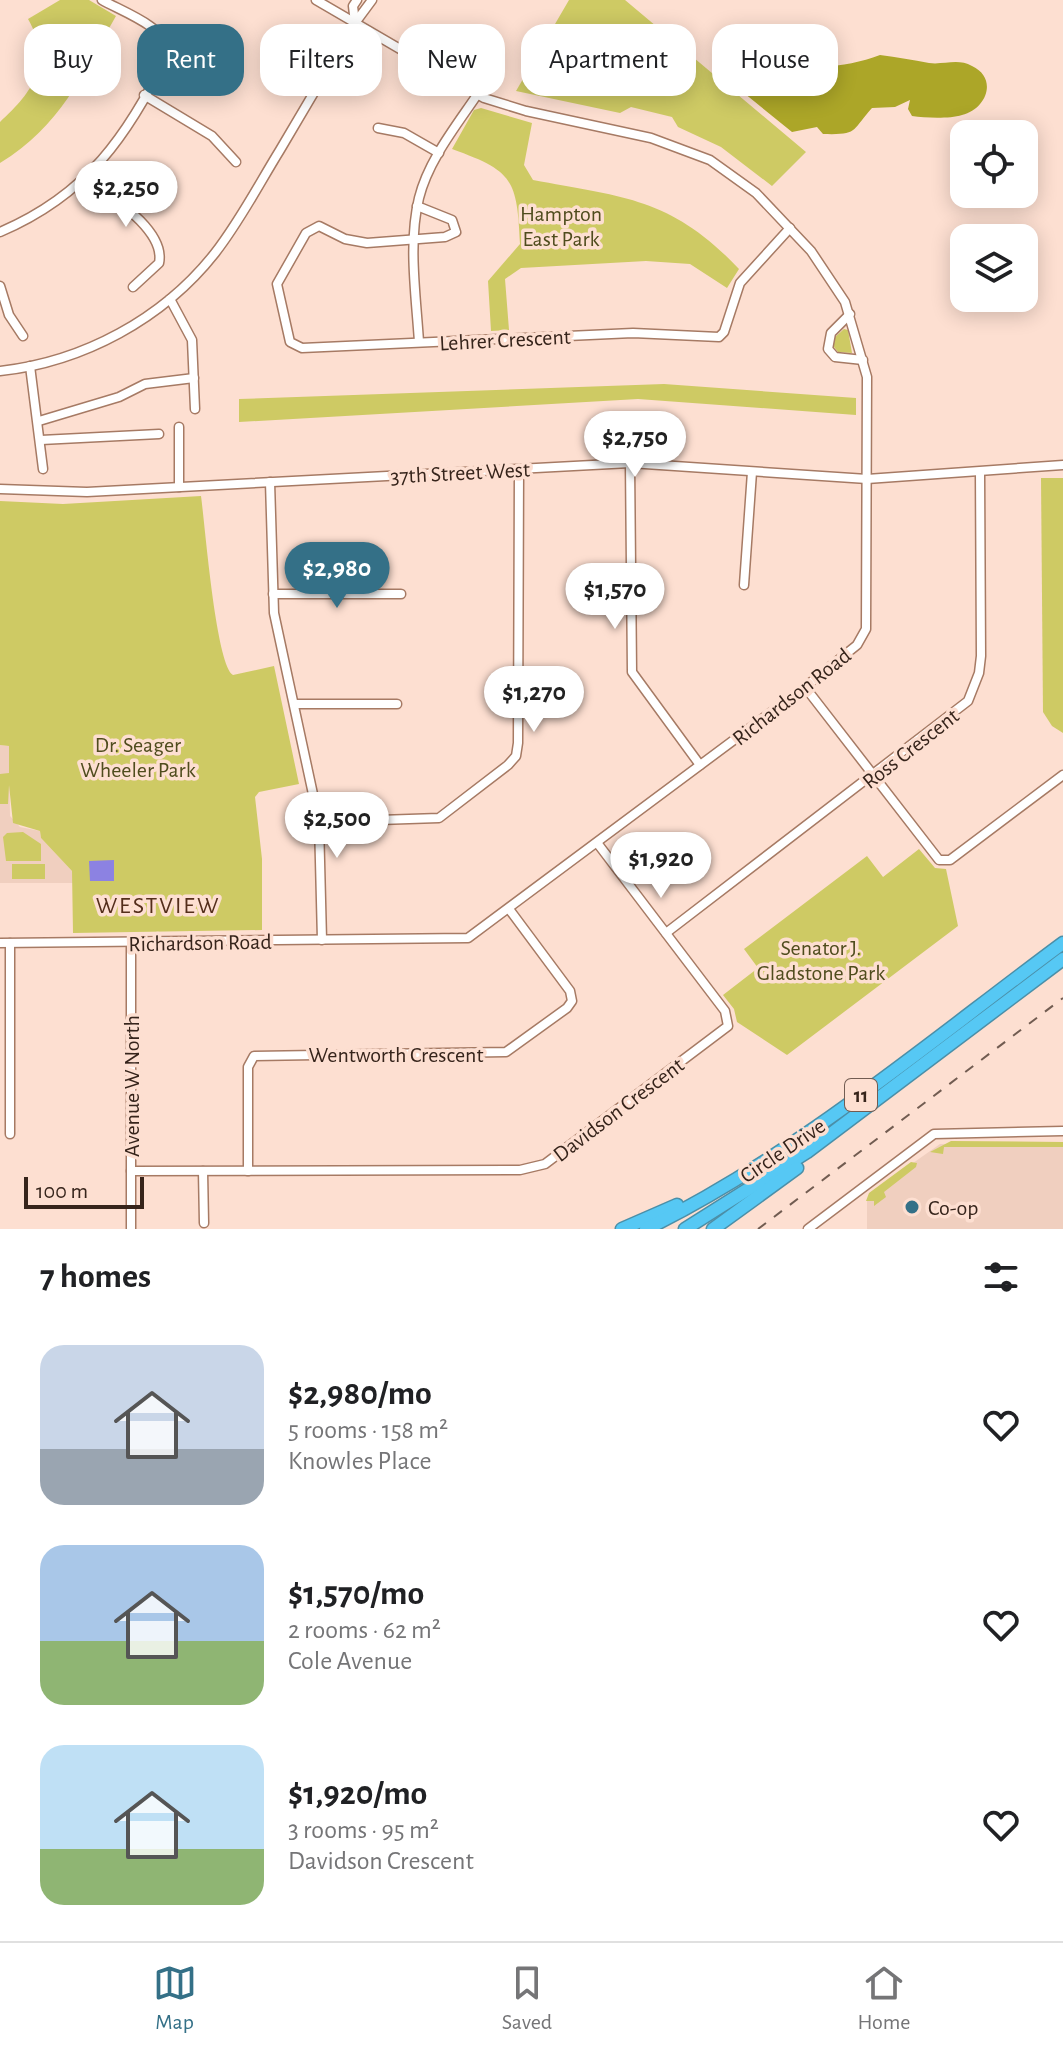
<!DOCTYPE html>
<html lang="en">
<head>
<meta charset="utf-8">
<style>
	body { margin:0; font-family:"Alegreya Sans",sans-serif; background:#f6f6f6; color:#202124; height:100vh; display:flex; flex-direction:column; font-size:30px; white-space:nowrap }
	* { box-sizing:border-box; margin:0 }
	p { font-size:26px; color:#757577 }
	.icon { flex:none; width:44px; height:44px; fill:none; stroke:currentColor; stroke-width:2; stroke-linecap:round; stroke-linejoin:round }
	.map { position:relative; height:1229px; overflow:hidden }
	.side { display:flex; flex-direction:column; background:#fff; flex:1 }
	.side>* { flex:none }
	.top-card { position:absolute; left:24px; top:24px; width:1016px; height:72px; display:flex; gap:16px }
	.fabs { position:absolute; left:950px; top:120px; display:grid; gap:16px }
	.fabs a { display:grid; place-items:center; width:88px; height:88px; border-radius:16px; background:#fff; box-shadow:0 4px 20px #0003; font-size:40px }
	.scale { position:absolute; left:24px; bottom:20px; width:120px; box-sizing:border-box; padding-left:8px; border:4px solid #36241b; border-top:0; font-size:22px; line-height:28px; white-space:nowrap; color:#36241b; -webkit-text-stroke:6px #fddfd1; paint-order:stroke }
	.price { position:absolute; translate:-50% -68px; padding:0 18px; border-radius:28px; background:#fff; color:#222; font-size:26px; line-height:52px; filter:drop-shadow(0 2px 4px #0008) }
	.price::after { content:''; position:absolute; left:50%; top:48px; width:24px; height:18px; margin-left:-12px; background:inherit; clip-path:polygon(0 0,100% 0,50% 100%) }
	.price.current { background:#347087; color:#fff }
	ul { padding:0; list-style:none }
	li { display:flex; align-items:center; gap:24px; height:200px; padding:0 40px }
	li span { display:grid; place-items:center; flex:none; width:224px; height:160px; border-radius:24px; color:#555 }
	li>.icon { margin-inline-start:auto }
	span .icon { width:96px; height:96px; fill:#fffc; stroke-width:1 }
	li b { font-size:34px }
	h2 { display:flex; justify-content:space-between; align-items:center; height:96px; padding:0 40px; font-size:34px }
	.tag { padding:0 28px; border-radius:24px; background:#fff; box-shadow:0 4px 20px #0003; font-size:28px; line-height:72px }
	.tag.current { background:#347087; color:#fff }
	.tabs { display:flex; justify-content:space-around; align-items:center; height:112px; border-top:2px solid #e0e0e0; background:#fff; font-size:22px; color:#757577 }
	.tabs a { display:grid; justify-items:center; gap:4px }
	.tabs .current { color:#347087 }
	.map>svg:first-child { display:block }
	.built { fill:#f0cfbf }
	.green { fill:#ceca64 }
	.forest { fill:#aca628 }
	.water { fill:#8c82e2 }
	.lines { fill:none; stroke-linecap:round; stroke-linejoin:round }
	.minor-casing { stroke:#a67a64; stroke-width:11 }
	.highway-casing { stroke:#4b8fa8; stroke-width:15 }
	.minor { stroke:#fff; stroke-width:8 }
	.highway { stroke:#56c8f4; stroke-width:12 }
	.rail { stroke:#715c51; stroke-width:2; stroke-dasharray:10 10; stroke-linecap:butt }
	.poi-dot { fill:#347087; stroke:#fddfd1; stroke-width:3 }
	.labels { text-anchor:middle; stroke-width:7; stroke-linejoin:round; paint-order:stroke }
	.shield { fill:#fddfd1; stroke:#725c52; stroke-width:2 }
	.shield-label { font-size:20px; font-weight:bold; fill:#36241b }
	.park-label { font-size:22px; fill:#4f4c1d; stroke:#fddfd1 }
	.street-label { font-size:22px; fill:#36241b; stroke:#fddfd1 }
	.poi-label { font-size:22px; fill:#36241b; stroke:#fddfd1; text-anchor:start }
	.neighbourhood-label { font-size:24px; letter-spacing:2px; fill:#542e1b; stroke:#fddfd1 }
</style>
</head>
<body>
<div class="map">
<svg width="1063" height="1229" viewBox="0 0 1063 1229">
	<rect width="100%" height="100%" fill="#fddfd1"/>
	<g class="built">
		<path d="M0,745L9,746L10,816L20,827L40,831L41,838L72,871L74,883H0Z"/>
		<path d="M1063,1142V1229H867V1199L872,1192L940,1144Z"/>
	</g>
	<g class="green">
		<path d="M60,0H89L116,16C81,76 61,126 0,163V122C34,91 53,63 28,19Z"/>
		<path d="M569,0H625L806,152L772,186L721,147L678,127L672,117L631,107L620,113L516,91Z"/>
		<path d="M481,108L532,123L524,165L533,180C624,197 672,198 739,269L727,288L690,264L646,261L521,268L505,279L509,330L491,331L488,281L520,244C517,179 513,171 452,149L474,110Z"/>
		<path d="M844,329L848,330L852,353L838,352L834,347V338Z"/>
		<path d="M664,384L856,398V415L638,399L239,422V399Z"/>
		<path d="M1041,478H1063V733L1052,726L1043,712Z"/>
		<path d="M201,496C205,525 216,665 233,675L274,666L299,784L259,792L255,797L262,859V930L73,933L72,871L41,838L40,831L13,823L9,785L8,804H0V774L9,773V746L0,745V501L63,504Z"/>
		<path d="M23,832L41,844V861H6L3,837L7,833Z"/>
		<path d="M919,849L935,868L946,869L958,926L787,1055L737,1022L734,1009L723,995L758,968L744,949L867,856L883,877Z"/>
		<rect x="12" y="864" width="33" height="15"/>
		<path d="M951,1141L1063,1142V1147H944L943,1154L930,1152Z"/>
		<path d="M911,1162L917,1163L916,1167L884,1192L886,1197L874,1206V1201H866L869,1193Z"/>
	</g>
	<path class="forest" d="M880,55C897,57 913,60 929,63C944,65 958,58 972,66C998,78 987,109 962,115C949,119 926,118 912,116L908,109L910,100L895,107L872,108C851,131 859,135 823,134L817,127L792,132L718,72C771,64 829,75 880,55Z"/>
	<path class="water" d="M114,860V881H90L89,861Z"/>
	<g class="lines">
		<defs>
			<g id="minor">
				<path d="M355,23L353,6L357,0"/>
				<path d="M144,95L212,136L236,162"/>
				<path d="M378,128L404,133L439,153"/>
				<path d="M87,179C110,196 166,230 159,263L133,287"/>
				<path d="M417,206L452,220L456,232L445,237L367,243L345,239L319,226L306,233L277,284L290,342L302,348L633,333L719,337L724,332L740,283L790,228"/>
				<path d="M0,232C87,195 128,136 169,52C167,27 121,11 102,0"/>
				<path d="M0,286L9,315L23,336"/>
				<path d="M170,299L192,340L195,409"/>
				<path d="M850,314L831,333L828,349L835,357L863,360"/>
				<path d="M419,342C416,295 408,243 419,198C428,161 456,126 477,95"/>
				<path d="M30,366L43,469"/>
				<path d="M0,371C83,362 163,319 215,253C240,221 259,184 280,150C305,107 330,66 355,23L372,0"/>
				<path d="M39,421L119,397L145,384L194,378"/>
				<path d="M179,427V487"/>
				<path d="M41,440L159,434"/>
				<path d="M630,463L632,672L700,765"/>
				<path d="M270,482L274,613L319,822L322,940"/>
				<path d="M0,489L87,492L630,463L867,479L1063,465"/>
				<path d="M744,585L752,472"/>
				<path d="M273,594H401"/>
				<path d="M805,687L939,860H950L1063,775"/>
				<path d="M295,704H397"/>
				<path d="M319,822L439,818L508,765L516,756L518,743L519,470"/>
				<path d="M666,933L968,701L979,673L981,656L980,472"/>
				<path d="M0,943L468,938L805,687L857,645L866,629L867,377L845,302L811,251L756,193L710,160L651,138L526,111L484,98L316,0"/>
				<path d="M10,1134V943"/>
				<path d="M131,1171L520,1170L545,1164L728,1026L725,1011L598,844"/>
				<path d="M203,1171L204,1223"/>
				<path d="M248,1171V1067L254,1056L506,1052L567,1008L572,1001L570,991L509,909"/>
				<path d="M131,1229V943"/>
				<path d="M808,1229L934,1134L1063,1131"/>
			</g>
			<g id="highway">
				<path d="M622,1229L677,1205"/>
				<path d="M646,1229C798,1154 928,1043 1063,943"/>
				<path d="M685,1229L807,1152L1063,959"/>
				<path d="M713,1229L797,1168"/>
			</g>
		</defs>
		<use href="#minor" class="minor-casing"/>
		<use href="#highway" class="highway-casing"/>
		<use href="#minor" class="minor"/>
		<use href="#highway" class="highway"/>
		<path class="rail" d="M758,1229L1063,998"/>
	</g>
	<circle class="poi-dot" cx="912" cy="1207" r="8"/>
	<g class="labels">
		<rect class="shield" x="845" y="1079" width="32" height="32" rx="6"/>
		<g class="shield-label">
			<text x="861" y="1102">11</text>
		</g>
		<g class="park-label">
			<text x="561" y="221">Hampton<tspan x="561" dy="25">East Park</tspan></text>
			<text x="138" y="752">Dr. Seager<tspan x="138" dy="25">Wheeler Park</tspan></text>
			<text x="821" y="955">Senator J.<tspan x="821" dy="25">Gladstone Park</tspan></text>
		</g>
		<g class="street-label">
			<text transform="translate(505 339) rotate(-3)" y="8">Lehrer Crescent</text>
			<text transform="translate(460 472) rotate(-3)" y="8">37th Street West</text>
			<text transform="translate(791 696) rotate(-38)" y="8">Richardson Road</text>
			<text transform="translate(910 748) rotate(-38)" y="8">Ross Crescent</text>
			<text transform="translate(200 942) rotate(-1)" y="8">Richardson Road</text>
			<text x="396" y="1062">Wentworth Crescent</text>
			<text transform="translate(131 1086) rotate(-90)" y="8">Avenue W North</text>
			<text transform="translate(618 1109) rotate(-37)" y="8">Davidson Crescent</text>
			<text transform="translate(782 1150) rotate(-34)" y="8">Circle Drive</text>
		</g>
		<g class="poi-label">
			<text x="928" y="1215">Co-op</text>
		</g>
		<g class="neighbourhood-label">
			<text x="158" y="913">WESTVIEW</text>
		</g>
	</g>
</svg>
<div class="fabs">
<a><svg class="icon" aria-label="locate" viewBox="0 0 24 24"><circle cx="12" cy="12" r="6"/><path d="M12 2v4M12 18v4M2 12h4M18 12h4"/></svg></a>
<a><svg class="icon" aria-label="layers" viewBox="0 0 24 24"><path d="M12 4l9 5-9 5-9-5zM3 14l9 5 9-5"/></svg></a>
</div>
<div class="scale">100 m</div>
<b class="price" style="left:126px;top:229px">$2,250</b>
<b class="price" style="left:635px;top:479px">$2,750</b>
<b class="price current" style="left:337px;top:610px">$2,980</b>
<b class="price" style="left:615px;top:631px">$1,570</b>
<b class="price" style="left:534px;top:734px">$1,270</b>
<b class="price" style="left:337px;top:860px">$2,500</b>
<b class="price" style="left:661px;top:900px">$1,920</b>
<div class="top-card">
<a class="tag">Buy</a>
<a class="tag current">Rent</a>
<a class="tag">Filters</a>
<a class="tag">New</a>
<a class="tag">Apartment</a>
<a class="tag">House</a>
</div>
</div>
<section class="side">
<h2>7 homes<svg class="icon" aria-label="filters" viewBox="0 0 24 24"><path d="M4 7h16M4 17h16"/><circle cx="9" cy="7" r="2"/><circle cx="15" cy="17" r="2"/></svg></h2>
<ul>
<li><span style="background:linear-gradient(#c9d6e8 65%,#9aa5b1 0)"><svg class="icon" aria-label="home" viewBox="0 0 24 24"><path d="M3 11l9-7 9 7M6 9v11h12V9"/></svg></span><div><b>$2,980/mo</b><p>5 rooms · 158 m²</p><p>Knowles Place</p></div><svg class="icon" aria-label="heart" viewBox="0 0 24 24"><path d="M12 20l-8-8c-3-5 5-10 8-4 3-6 11-1 8 4z"/></svg></li>
<li><span style="background:linear-gradient(#a9c7e8 60%,#8fb573 0)"><svg class="icon" aria-label="home" viewBox="0 0 24 24"><path d="M3 11l9-7 9 7M6 9v11h12V9"/></svg></span><div><b>$1,570/mo</b><p>2 rooms · 62 m²</p><p>Cole Avenue</p></div><svg class="icon" aria-label="heart" viewBox="0 0 24 24"><path d="M12 20l-8-8c-3-5 5-10 8-4 3-6 11-1 8 4z"/></svg></li>
<li><span style="background:linear-gradient(#bfe0f5 65%,#8fb573 0)"><svg class="icon" aria-label="home" viewBox="0 0 24 24"><path d="M3 11l9-7 9 7M6 9v11h12V9"/></svg></span><div><b>$1,920/mo</b><p>3 rooms · 95 m²</p><p>Davidson Crescent</p></div><svg class="icon" aria-label="heart" viewBox="0 0 24 24"><path d="M12 20l-8-8c-3-5 5-10 8-4 3-6 11-1 8 4z"/></svg></li>
</ul>
</section>
<nav class="tabs">
<a class="current"><svg class="icon" aria-label="map" viewBox="0 0 24 24"><path d="M3 6l6-2 6 2 6-2v14l-6 2-6-2-6 2zM9 4v14M15 6v14"/></svg>Map</a>
<a><svg class="icon" aria-label="saved" viewBox="0 0 24 24"><path d="M7 4h10v16l-5-4-5 4z"/></svg>Saved</a>
<a><svg class="icon" aria-label="home" viewBox="0 0 24 24"><path d="M3 11l9-7 9 7M6 9v11h12V9"/></svg>Home</a>
</nav>
</body>
</html>
